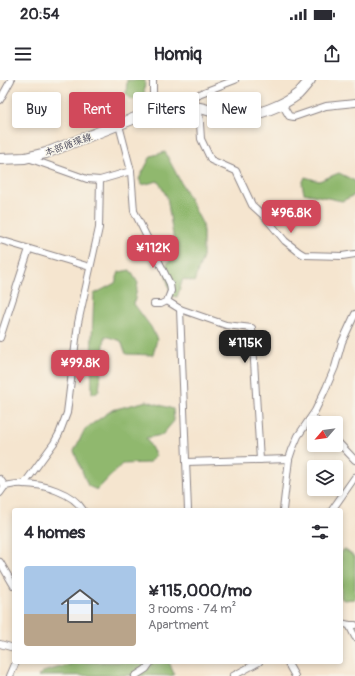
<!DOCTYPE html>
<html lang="en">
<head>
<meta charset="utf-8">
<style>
	body { margin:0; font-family:Pangolin,"Klee One",sans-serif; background:#f2f2f3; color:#2b2b33; height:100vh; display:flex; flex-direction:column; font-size:15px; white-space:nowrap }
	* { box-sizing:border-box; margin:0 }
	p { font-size:13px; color:#7c7c81 }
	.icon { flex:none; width:22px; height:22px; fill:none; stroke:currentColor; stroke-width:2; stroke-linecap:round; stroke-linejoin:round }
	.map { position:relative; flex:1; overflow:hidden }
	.sheet { position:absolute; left:12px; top:428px; width:331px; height:156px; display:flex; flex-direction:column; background:#fff; border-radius:4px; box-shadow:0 2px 6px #0003 }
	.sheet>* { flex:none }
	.hud { position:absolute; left:12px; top:12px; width:331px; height:36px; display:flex; gap:8px }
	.needle { width:26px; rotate:242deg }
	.fabs { position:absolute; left:307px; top:336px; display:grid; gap:8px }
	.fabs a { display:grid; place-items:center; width:36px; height:36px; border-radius:4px; background:#fff; box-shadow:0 2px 6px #0003; font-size:20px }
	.price { position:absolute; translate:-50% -34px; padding:0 9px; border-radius:8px; background:#d1495b; color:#fff; font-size:13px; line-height:26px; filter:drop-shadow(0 1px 2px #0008) }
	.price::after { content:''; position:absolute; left:50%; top:24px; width:12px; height:9px; margin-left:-6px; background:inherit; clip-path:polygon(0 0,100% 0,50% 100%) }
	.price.selected { background:#222; color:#fff }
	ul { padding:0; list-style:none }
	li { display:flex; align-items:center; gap:12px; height:100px; padding:0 12px }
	li span { display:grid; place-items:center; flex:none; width:112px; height:80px; border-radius:4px; color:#555 }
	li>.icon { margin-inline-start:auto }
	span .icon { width:48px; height:48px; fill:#fffc; stroke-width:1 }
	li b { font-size:17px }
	h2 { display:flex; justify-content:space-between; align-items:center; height:48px; padding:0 12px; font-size:17px }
	.tag { padding:0 14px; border-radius:4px; background:#fff; box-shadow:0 2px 6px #0003; font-size:14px; line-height:36px }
	.tag.selected { background:#d1495b; color:#fff }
	.status { display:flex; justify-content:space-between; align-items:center; height:28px; padding:0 20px; background:#fff; direction:ltr }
	.status svg { height:11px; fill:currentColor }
	header { display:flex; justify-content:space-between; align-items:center; height:52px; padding:0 12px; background:#fff; font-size:18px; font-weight:700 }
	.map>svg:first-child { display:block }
	.forest { fill:#90b86e; stroke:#596d54 }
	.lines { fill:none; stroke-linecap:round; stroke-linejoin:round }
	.minor-casing { stroke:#8c8485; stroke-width:8 }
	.primary-casing { stroke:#8c8485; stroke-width:12 }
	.minor { stroke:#fff; stroke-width:6 }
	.primary { stroke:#fff; stroke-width:10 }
	.labels { text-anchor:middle; stroke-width:3; stroke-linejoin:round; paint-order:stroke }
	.street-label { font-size:10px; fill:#22223b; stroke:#f7f3e8 }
</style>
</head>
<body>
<div class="status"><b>20:54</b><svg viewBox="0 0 49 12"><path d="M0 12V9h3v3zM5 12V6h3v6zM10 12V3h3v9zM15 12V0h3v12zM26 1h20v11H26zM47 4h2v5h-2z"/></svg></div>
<header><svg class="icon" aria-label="menu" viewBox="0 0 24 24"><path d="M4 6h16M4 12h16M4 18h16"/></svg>Homiq<svg class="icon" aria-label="share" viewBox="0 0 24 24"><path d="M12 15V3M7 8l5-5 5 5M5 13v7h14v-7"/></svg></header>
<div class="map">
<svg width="355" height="596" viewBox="0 0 355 596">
	<rect width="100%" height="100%" fill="#f7f3e8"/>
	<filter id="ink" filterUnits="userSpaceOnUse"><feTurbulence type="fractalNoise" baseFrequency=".025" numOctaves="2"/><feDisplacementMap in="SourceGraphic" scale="8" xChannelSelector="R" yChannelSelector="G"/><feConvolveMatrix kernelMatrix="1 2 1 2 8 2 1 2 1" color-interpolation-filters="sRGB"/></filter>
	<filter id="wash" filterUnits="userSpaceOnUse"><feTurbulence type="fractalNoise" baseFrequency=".012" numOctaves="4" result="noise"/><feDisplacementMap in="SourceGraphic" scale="16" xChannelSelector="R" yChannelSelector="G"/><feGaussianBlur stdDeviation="0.9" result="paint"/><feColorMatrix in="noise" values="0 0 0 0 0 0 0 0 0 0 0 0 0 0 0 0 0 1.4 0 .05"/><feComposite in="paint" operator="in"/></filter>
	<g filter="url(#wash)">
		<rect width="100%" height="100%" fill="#f5e5cf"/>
		<g class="forest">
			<path d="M127,0H145L144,17L132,20L126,14Z"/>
			<path d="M165,72L203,145V177L194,202L183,199L177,217L171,216L164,187L176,174L167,117L158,101L142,105L139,99L151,76Z"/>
			<path d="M339,93L355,101V115L342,121L304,113L302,104L305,97L319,101Z"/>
			<path d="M130,190L138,203L134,224L151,247L157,259L153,275L126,274L121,261L105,256L99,311L92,314L91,278L94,214L115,203L119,192Z"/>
			<path d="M147,321L173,329L174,341L162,355L146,358L156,376L148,383L122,384L97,410L88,406L74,371L85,349L112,330Z"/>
			<path d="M344,469L355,477V519L344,520L341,518V473Z"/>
			<path d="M71,582H169L174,594L171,596L138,595L38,596L43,592L71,584Z"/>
		</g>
	</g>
	<g filter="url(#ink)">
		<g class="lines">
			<defs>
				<g id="minor">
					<path d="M153,0V31"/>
					<path d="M0,20L11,0"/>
					<path d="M282,24L289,36L294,37L326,26L355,23"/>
					<path d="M189,26L196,15L235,0"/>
					<path d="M199,28L201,59L211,80L236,91L252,125L265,137L285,161L299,172L304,175L342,176L355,174"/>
					<path d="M119,45L131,91L134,131L170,204L171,211L167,221L161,224H154"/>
					<path d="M28,78L87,99L100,100L131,91"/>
					<path d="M0,160L90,187"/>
					<path d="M167,221L180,229L226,245L252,248L260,380"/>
					<path d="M180,229L188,430"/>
					<path d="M0,258L29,169"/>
					<path d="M312,336L319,343"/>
					<path d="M336,360L355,380"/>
					<path d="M186,382L289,379"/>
					<path d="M0,399L5,406"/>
					<path d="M24,404L54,363L59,354L67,333L78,243L99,148L100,100"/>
					<path d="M0,413L5,406C11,405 18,403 24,404C43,404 73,413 83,430"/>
					<path d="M283,430L289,379L292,370L298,356L315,331L326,308L335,287L342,262L355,234"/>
					<path d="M332,430L355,397"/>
					<path d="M0,482L14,506"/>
					<path d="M341,543L349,545H355"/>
					<path d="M349,545L355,557"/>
					<path d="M0,564L14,568"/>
					<path d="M287,582L295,596"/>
					<path d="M10,596L16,582"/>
					<path d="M135,596L146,589L151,582"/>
					<path d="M233,596L259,582"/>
				</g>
				<path id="primary" d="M0,79L25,78L46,73L153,31C165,28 178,25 190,26C206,28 221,36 238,36C255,37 284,25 298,14C302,10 306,5 310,0"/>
			</defs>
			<use href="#minor" class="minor-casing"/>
			<use href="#primary" class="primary-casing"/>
			<use href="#minor" class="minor"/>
			<use href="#primary" class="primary"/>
		</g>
	</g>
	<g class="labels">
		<g class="street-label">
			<text transform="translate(68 64) rotate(-20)" y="4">本部循環線</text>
		</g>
	</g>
</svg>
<div class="fabs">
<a><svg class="needle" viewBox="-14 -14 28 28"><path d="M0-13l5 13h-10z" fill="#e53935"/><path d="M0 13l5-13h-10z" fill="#7c7c81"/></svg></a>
<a><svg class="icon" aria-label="layers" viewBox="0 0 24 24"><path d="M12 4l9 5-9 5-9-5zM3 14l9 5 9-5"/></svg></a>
</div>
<b class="price" style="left:291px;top:154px">¥96.8K</b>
<b class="price" style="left:153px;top:189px">¥112K</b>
<b class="price selected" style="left:245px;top:284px">¥115K</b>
<b class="price" style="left:80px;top:304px">¥99.8K</b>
<div class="hud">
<a class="tag">Buy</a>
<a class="tag selected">Rent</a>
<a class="tag">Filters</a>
<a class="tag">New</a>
</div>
<section class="sheet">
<h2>4 homes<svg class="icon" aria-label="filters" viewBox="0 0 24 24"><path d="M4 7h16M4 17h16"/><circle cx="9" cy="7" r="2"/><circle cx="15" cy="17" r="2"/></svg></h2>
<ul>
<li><span style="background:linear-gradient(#a9c7e8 60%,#b9a48a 0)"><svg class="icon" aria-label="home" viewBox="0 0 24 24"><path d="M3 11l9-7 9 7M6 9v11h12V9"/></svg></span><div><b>¥115,000/mo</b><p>3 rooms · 74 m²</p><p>Apartment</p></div></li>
</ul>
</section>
</div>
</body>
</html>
